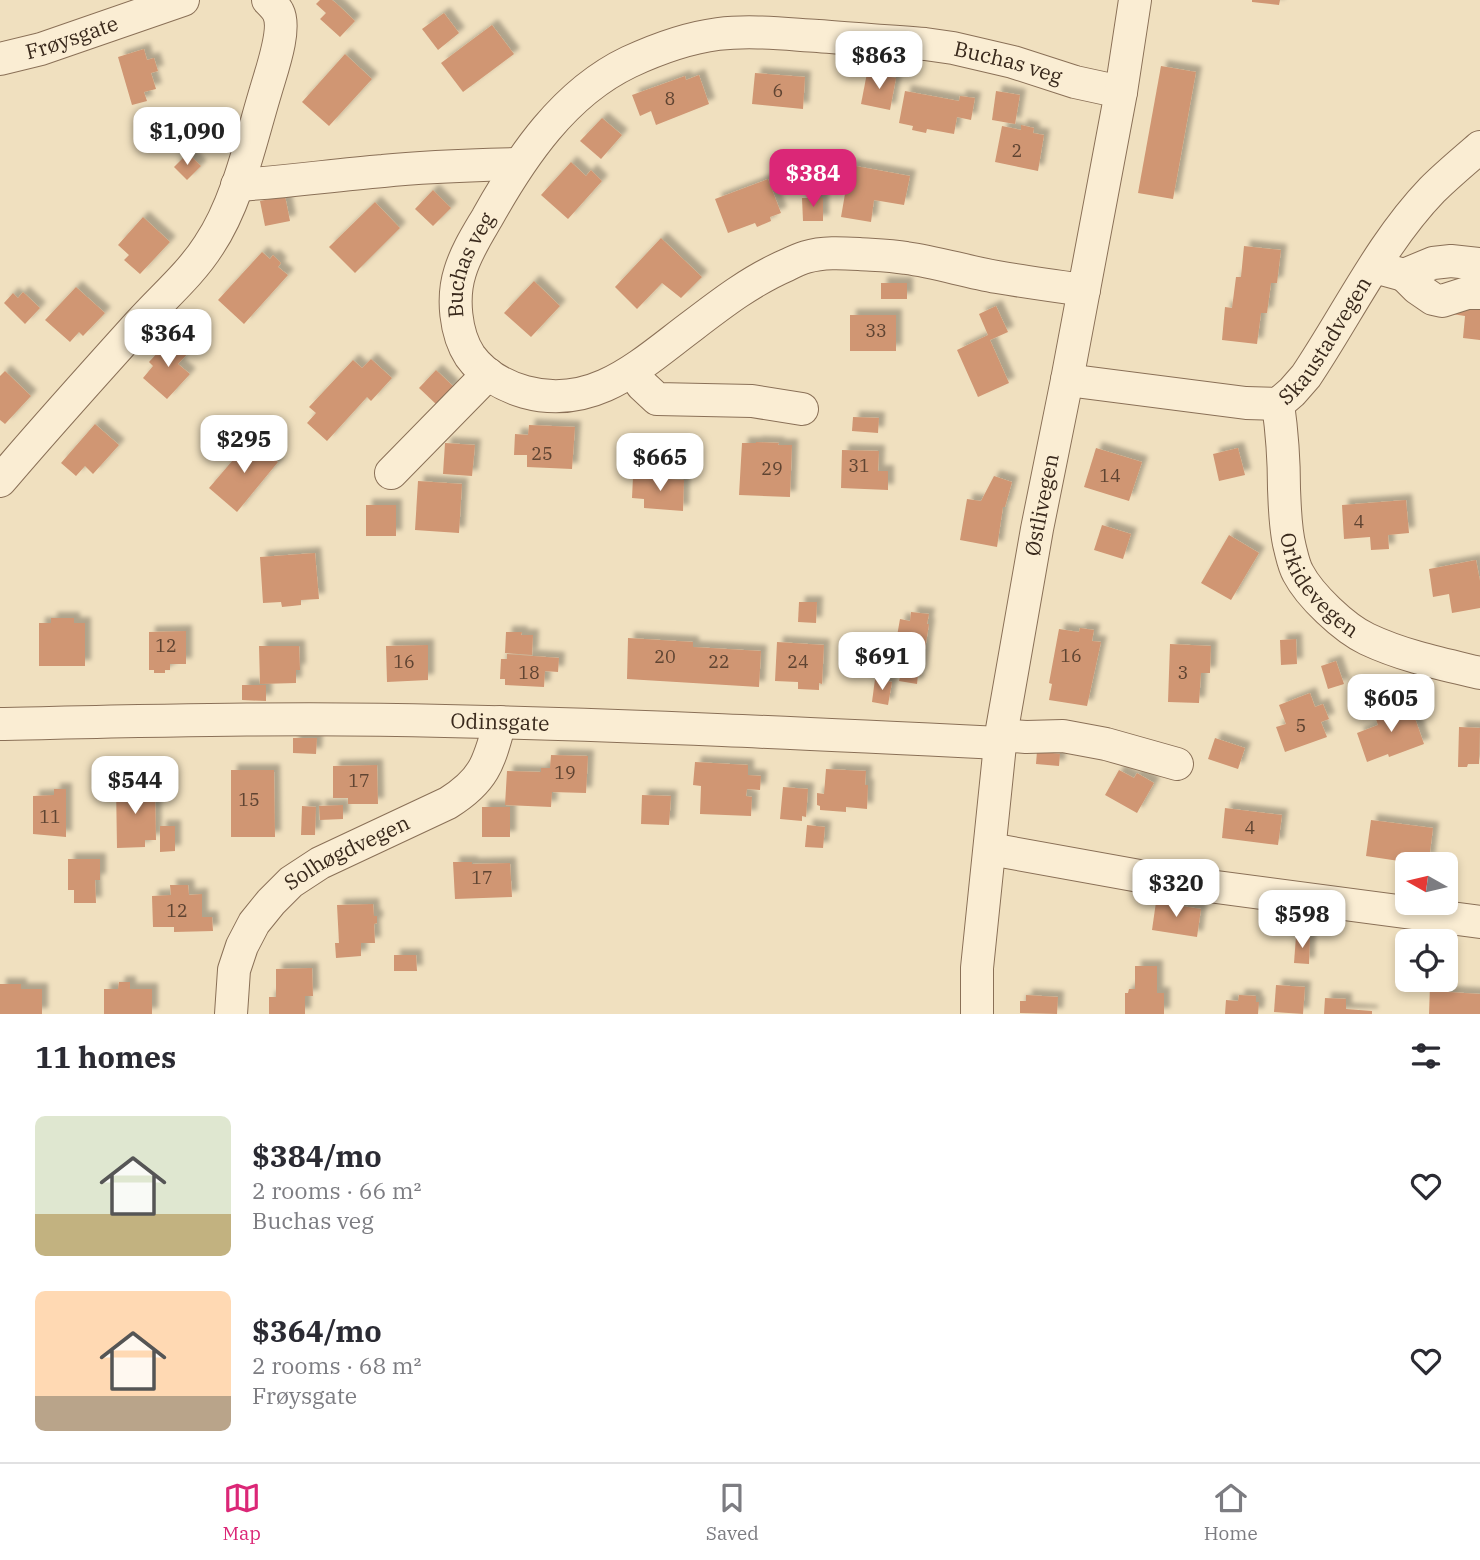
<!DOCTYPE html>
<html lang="en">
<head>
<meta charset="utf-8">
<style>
	body { margin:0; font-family:"IBM Plex Serif",serif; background:#f7f7f7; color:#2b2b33; height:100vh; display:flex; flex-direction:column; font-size:26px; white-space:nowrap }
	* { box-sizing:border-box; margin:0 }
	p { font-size:23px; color:#7c7c81 }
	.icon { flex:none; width:38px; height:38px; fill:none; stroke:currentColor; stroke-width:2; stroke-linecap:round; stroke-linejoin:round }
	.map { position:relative; height:1014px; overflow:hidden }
	.sheet { display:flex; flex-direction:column; background:#fff; flex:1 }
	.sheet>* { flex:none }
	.needle { width:46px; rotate:278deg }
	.fabs { position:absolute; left:1395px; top:852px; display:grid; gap:14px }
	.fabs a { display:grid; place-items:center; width:63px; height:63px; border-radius:10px; background:#fff; box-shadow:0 4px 10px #0003; font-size:35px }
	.price { position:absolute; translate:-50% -60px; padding:0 16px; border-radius:14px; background:#fff; color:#222; font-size:23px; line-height:46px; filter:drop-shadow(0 2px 4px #0008) }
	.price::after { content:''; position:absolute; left:50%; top:42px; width:21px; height:16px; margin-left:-10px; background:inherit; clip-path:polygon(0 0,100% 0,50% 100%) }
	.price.on { background:#db2777; color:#fff }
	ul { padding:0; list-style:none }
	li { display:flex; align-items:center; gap:21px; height:175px; padding:0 35px }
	li span { display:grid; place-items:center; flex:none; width:196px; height:140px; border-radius:10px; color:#555 }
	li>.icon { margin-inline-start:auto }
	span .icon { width:84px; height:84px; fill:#fffc; stroke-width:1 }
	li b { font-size:30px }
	h2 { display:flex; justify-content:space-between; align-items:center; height:84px; padding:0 35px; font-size:30px }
	.tab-bar { display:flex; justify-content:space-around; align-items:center; height:98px; border-top:2px solid #e1e1e2; background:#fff; font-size:19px; color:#7c7c81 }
	.tab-bar a { display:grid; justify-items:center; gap:4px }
	.tab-bar .on { color:#db2777 }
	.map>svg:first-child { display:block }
	.building { fill:#d09673; filter:url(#shadow) }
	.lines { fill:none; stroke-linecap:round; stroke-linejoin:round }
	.minor-casing { stroke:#8a7057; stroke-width:34 }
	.minor { stroke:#faedd3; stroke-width:32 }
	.labels { text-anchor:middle; stroke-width:5; stroke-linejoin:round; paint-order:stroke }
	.number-label { font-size:18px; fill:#5f4432 }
	.street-label { font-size:21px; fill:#39291c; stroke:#f7eacf }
</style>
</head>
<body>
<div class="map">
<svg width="1480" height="1014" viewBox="0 0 1480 1014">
	<defs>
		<filter id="shadow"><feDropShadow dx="6" dy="-6" stdDeviation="2" flood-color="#0004"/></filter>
	</defs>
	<rect width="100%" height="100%" fill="#f0e0bf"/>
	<g class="building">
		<path d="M320,0H332L336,3L355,21L340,37L320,19L326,13L316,4Z"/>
		<path d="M1252,0H1280L1279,5L1252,2Z"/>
		<path d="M444,13L459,33L438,50L422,29Z"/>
		<path d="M492,25L514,54L463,92L441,63Z"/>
		<path d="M144,49L147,60L154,58L158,71L151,73L156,89L144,92L147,101L132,105L118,57Z"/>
		<path d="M345,54L372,79L329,126L302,102Z"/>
		<path d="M1161,66L1196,72L1173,199L1138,193Z"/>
		<path d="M755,73L805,77L803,109L752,104Z"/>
		<path d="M867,73L896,78L890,110L861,104Z"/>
		<path d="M699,75L709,104L656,125L651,111L640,116L632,95L685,76L686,80Z"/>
		<path d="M905,91L959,101L960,96L975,98L971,120L957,117L954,134L927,129L926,133L912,130L913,126L899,123Z"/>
		<path d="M996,91L1020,95L1015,124L992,120Z"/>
		<path d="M602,118L622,135L601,159L580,141Z"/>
		<path d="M1021,125L1034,128L1033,133L1044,135L1038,171L995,162L1002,126L1021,130Z"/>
		<path d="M188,153L201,166L187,180L174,167Z"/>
		<path d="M571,162L586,176L591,170L602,181L568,219L541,195Z"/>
		<path d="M850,165L910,176L904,205L874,200L871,222L841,217Z"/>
		<path d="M768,179L781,213L770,217L771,221L757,227L755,223L728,233L715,199Z"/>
		<path d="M433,190L451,208L433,226L415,209Z"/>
		<path d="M285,196L290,221L265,226L260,201Z"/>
		<path d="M802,198H823V221H803Z"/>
		<path d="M375,202L400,228L355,273L329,247Z"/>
		<path d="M143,217L170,242L140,274L124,260L129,255L118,245Z"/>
		<path d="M661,238L702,277L681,298L662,283L637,309L615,287Z"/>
		<path d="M1244,246L1281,250L1277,283H1271L1267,313H1261L1257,344L1222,340L1225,307L1232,308L1236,277H1241Z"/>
		<path d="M262,252L270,259L273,255L281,263L278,267L288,275L244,324L218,300Z"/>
		<path d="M534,281L560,306L531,337L504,313Z"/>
		<rect x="881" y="283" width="26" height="16"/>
		<path d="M76,287L105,313L83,336L79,332L70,342L45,320Z"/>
		<path d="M23,292L40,308L25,324L4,303L13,293L18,298Z"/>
		<path d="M1480,304V340L1463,338L1465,316L1452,314L1453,307Z"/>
		<path d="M996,306L1008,332L990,340L1009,383L978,397L957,350L988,335L979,314Z"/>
		<rect x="850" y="315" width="46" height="36"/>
		<path d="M172,337L189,352L178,364L190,374L167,399L143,378L153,366L149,362Z"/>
		<path d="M371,359L392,378L371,401L367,397L327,441L307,423L316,413L309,407L353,360L362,368Z"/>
		<path d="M436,370L454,387L437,405L419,388Z"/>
		<path d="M5,371L31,396L5,424L0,420V376Z"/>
		<path d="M853,417L879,418L878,433L852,431Z"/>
		<path d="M95,424L119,445L93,474L85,466L76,476L61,463Z"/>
		<path d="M529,425L575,427L572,469L527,467V455H514L515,434L528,435Z"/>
		<path d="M251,439L278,462L237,512L209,488Z"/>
		<path d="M756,442L779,443L778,445H792L790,497L739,495L742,443H756Z"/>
		<path d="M445,443L475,445L472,476L443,474Z"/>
		<path d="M1096,448L1142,462L1129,501L1084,487Z"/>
		<path d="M1238,448L1245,475L1219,481L1213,454Z"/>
		<path d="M842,450L879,451L878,471H888V490L841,488Z"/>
		<path d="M994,476L1012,482L1005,507H1003L997,547L960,540L967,499L981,501Z"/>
		<path d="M633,477L684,480L683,511L644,508V499L632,498Z"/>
		<path d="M418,481L462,484L459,533L415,530Z"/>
		<path d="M1406,500L1409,533L1388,535L1389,549L1371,550L1370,537L1344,539L1342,505Z"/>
		<rect x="366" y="505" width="30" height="31"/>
		<path d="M1102,525L1131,534L1123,559L1094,550Z"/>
		<path d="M1229,535L1259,553L1231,600L1201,583Z"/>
		<path d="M315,553L319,599L301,600V605L292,606L282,607L281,602L263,603L260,557Z"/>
		<path d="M1476,560L1480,581V608L1452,613L1449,594L1433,597L1429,569Z"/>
		<path d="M799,602H817L816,623L798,622Z"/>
		<path d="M911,612L929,614L927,624H929L921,675H918L917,684L899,681L901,672L891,670L900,619L910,621Z"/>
		<path d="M51,618H74V623H85V666H39V623H51Z"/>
		<path d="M1080,628L1094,630L1092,641L1101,642L1087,706L1049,700L1052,684L1049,683L1059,629L1079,632Z"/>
		<path d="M186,631V664H170V670H165V673H154V670H149V632Z"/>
		<path d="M506,632H522L521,635H533L532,655L505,653Z"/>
		<path d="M628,638L693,642V647L761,651L759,687L627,679Z"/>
		<path d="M1296,639L1297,664L1281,665L1280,640Z"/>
		<path d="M777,642L824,645L822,684L819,683V690L798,689V682L775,681Z"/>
		<path d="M1170,644L1211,646L1210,673H1201L1199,703L1168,702Z"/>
		<path d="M428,645V680L387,682L386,646Z"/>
		<path d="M259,646H299L300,670H296V683L260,684Z"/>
		<path d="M507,654L559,658L558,672L545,671L544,687L505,685V679H500L501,659H507Z"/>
		<path d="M1336,661L1344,684L1328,689L1321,666Z"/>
		<path d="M875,679L892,682L888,705L872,702Z"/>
		<path d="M242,685H266V701L242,700Z"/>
		<path d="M1310,693L1315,707L1323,704L1329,719L1321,722L1327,737L1285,752L1276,727L1286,724L1279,705Z"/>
		<path d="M1410,704L1424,744L1389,757L1388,754L1367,762L1357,733L1378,725L1375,716Z"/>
		<path d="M1459,727L1480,728L1479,764H1468L1467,767H1458Z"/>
		<path d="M293,738H317L316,754L293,753Z"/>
		<path d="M1215,738L1245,748L1238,769L1208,759Z"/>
		<path d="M1037,751L1060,754L1059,766L1036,764Z"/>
		<path d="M551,755L588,756L586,793L552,792L551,807L505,805L507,771L541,772V768H550Z"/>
		<path d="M695,762L748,765V775L761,776L760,790L747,789L746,796L752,797L751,816L700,814L701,786L693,785Z"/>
		<path d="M377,765L378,804H348V798H333V766Z"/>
		<path d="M826,769L866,771L865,785H868L867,809L846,807V812L820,810V806L817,805V793L824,794Z"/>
		<path d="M231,770H274L275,837H231Z"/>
		<path d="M1119,770L1134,778L1137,773L1154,783L1137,813L1105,795Z"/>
		<path d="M116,784H142V792H155L156,840H145V847L117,848Z"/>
		<path d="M783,787L808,789L806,817L802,816V821L780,819Z"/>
		<path d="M54,789H66V837L33,834V796L54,795Z"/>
		<path d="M642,795L671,796L669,825L641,824Z"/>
		<path d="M343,805V819L320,820L319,806Z"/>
		<path d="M302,806L316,807L315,835H301Z"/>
		<rect x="482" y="807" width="28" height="30"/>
		<path d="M1225,808L1282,815L1278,845L1222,838Z"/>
		<path d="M1371,820L1433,828L1429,860L1400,856L1399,861L1366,856Z"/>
		<path d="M807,825L825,827L823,848L805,847Z"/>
		<path d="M160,826H175V851L160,852Z"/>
		<path d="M68,859H100V880H95L96,903H74V890H68Z"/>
		<path d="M453,862H472V864L510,863L512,897L455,899Z"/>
		<path d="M170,885H188L189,895L202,894V917H212L213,931L174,932V927H153L152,896L171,895Z"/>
		<path d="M1156,902L1201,909L1197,937L1152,930Z"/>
		<path d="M373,904L374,916H377V923L374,924L375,943H361V956L336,958L335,943H339L337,905Z"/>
		<path d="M1296,936L1310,937L1309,964L1294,963Z"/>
		<path d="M394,955H416L417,971H394Z"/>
		<path d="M1135,966H1157V993H1164V1014H1125V993H1128L1129,989H1135Z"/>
		<path d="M312,968L313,996H305V1014H269V997H276V969Z"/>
		<path d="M119,982H130V989H152V1014H104V989H118Z"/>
		<path d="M0,984H21V989H42V1014H0Z"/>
		<path d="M1276,985L1305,987L1303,1014L1274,1012Z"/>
		<path d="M1430,985L1449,986L1448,992L1480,994V1014H1429Z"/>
		<path d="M1026,995L1058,997L1057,1014L1020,1013V1001H1026Z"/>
		<path d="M1239,995L1256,996V1002H1259L1258,1014H1225L1226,1000L1238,1001Z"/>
		<path d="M1325,998L1346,999V1009L1372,1011V1014H1324Z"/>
	</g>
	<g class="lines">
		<defs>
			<g id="minor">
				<path id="s1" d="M0,59L41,49L183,0"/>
				<path d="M237,185C286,182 334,175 383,171C428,166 473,165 518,164"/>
				<path d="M1375,267L1404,275L1433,263L1451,261L1480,264"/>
				<path d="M1404,275L1417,288L1433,299L1442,301L1467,293H1480"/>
				<path id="s2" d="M1084,290C1055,286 1026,282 997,277C967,272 936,262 906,258C890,255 874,255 859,254C841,253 823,252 806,257C799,259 793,262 787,265C752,280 722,303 692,326C641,364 594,411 525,392C504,386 483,374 470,356C455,333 452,297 460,272C466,252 477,235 487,218C521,157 564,93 629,62C657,49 687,38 718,34C751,30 785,34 818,36C854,39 890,41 925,44L953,48L1013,62L1075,82L1121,92"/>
				<path d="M633,372L642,385L657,399L752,401L802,409"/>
				<path id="s3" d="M1067,380L1246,403L1278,404L1292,392L1306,376C1347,315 1381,243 1432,190C1447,175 1464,161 1480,147"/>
				<path id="s4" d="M1278,404C1282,432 1284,461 1284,489C1285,509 1285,529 1290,548C1292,556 1294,566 1298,573C1310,596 1344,628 1367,639C1403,656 1442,664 1480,673"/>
				<path d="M391,473L488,374"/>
				<path d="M0,481C45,428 92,376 138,325C162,298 190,275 209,245C238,202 251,139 266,90C271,72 287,29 278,12C276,8 271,3 268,0"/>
				<path id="s5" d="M0,724C148,721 296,717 445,721C630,725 815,734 1000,743"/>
				<path d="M1001,735L1026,737L1063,736L1106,744L1177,764"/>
				<path d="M990,849L1156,879L1480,922"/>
				<path id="s6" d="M231,1014L234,970L242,946L254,923L271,902L291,882L320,863L448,803C485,780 489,762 500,722"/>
				<path id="s7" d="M977,1014V968L1001,735L1037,529L1067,380L1121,92L1135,0"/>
			</g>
		</defs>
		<use href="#minor" class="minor-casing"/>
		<use href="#minor" class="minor"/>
	</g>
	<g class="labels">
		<g class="number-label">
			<text x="778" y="97">6</text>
			<text x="670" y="105">8</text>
			<text x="1017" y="157">2</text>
			<text x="876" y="337">33</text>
			<text x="542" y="460">25</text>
			<text x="859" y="472">31</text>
			<text x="772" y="475">29</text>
			<text x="1110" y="482">14</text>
			<text x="1359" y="528">4</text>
			<text x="166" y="652">12</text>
			<text x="1071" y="662">16</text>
			<text x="665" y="663">20</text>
			<text x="404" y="668">16</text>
			<text x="719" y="668">22</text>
			<text x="798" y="668">24</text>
			<text x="529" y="679">18</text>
			<text x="1183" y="679">3</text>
			<text x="1301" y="732">5</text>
			<text x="565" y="779">19</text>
			<text x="359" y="787">17</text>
			<text x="249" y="806">15</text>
			<text x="50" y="823">11</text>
			<text x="1250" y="834">4</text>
			<text x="482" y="884">17</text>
			<text x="177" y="917">12</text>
		</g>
		<g class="street-label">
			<text dy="7" stroke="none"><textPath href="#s1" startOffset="75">Frøysgate</textPath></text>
			<text dy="7" stroke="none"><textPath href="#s2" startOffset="1418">Buchas veg</textPath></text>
			<text dy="7" stroke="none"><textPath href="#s2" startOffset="766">Buchas veg</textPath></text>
			<text dy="7" stroke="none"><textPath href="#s3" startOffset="292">Skaustadvegen</textPath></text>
			<text dy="7" stroke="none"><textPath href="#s7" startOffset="514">Østlivegen</textPath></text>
			<text dy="7" stroke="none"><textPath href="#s4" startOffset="192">Orkidevegen</textPath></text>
			<text dy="7" stroke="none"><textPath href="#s5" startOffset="500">Odinsgate</textPath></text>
			<text dy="7" stroke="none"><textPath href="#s6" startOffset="214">Solhøgdvegen</textPath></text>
		</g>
	</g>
</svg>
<div class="fabs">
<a><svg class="needle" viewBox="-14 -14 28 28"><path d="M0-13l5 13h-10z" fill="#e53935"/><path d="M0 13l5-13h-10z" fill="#7c7c81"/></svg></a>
<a><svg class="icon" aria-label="locate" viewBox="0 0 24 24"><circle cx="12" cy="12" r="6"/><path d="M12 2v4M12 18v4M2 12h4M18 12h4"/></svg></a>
</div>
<b class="price" style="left:879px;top:91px">$863</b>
<b class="price" style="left:187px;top:167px">$1,090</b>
<b class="price on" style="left:813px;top:209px">$384</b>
<b class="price" style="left:168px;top:369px">$364</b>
<b class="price" style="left:244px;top:475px">$295</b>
<b class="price" style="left:660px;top:493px">$665</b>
<b class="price" style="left:882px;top:692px">$691</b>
<b class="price" style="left:1391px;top:734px">$605</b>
<b class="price" style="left:135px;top:816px">$544</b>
<b class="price" style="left:1176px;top:919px">$320</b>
<b class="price" style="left:1302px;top:950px">$598</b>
</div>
<section class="sheet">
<h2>11 homes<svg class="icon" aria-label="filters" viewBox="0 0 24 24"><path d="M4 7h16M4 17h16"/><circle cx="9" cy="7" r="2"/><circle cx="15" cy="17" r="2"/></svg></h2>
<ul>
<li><span style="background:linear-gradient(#dfe7d0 70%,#c2b280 0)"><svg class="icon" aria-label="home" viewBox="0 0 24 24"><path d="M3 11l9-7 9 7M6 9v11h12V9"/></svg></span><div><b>$384/mo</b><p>2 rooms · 66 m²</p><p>Buchas veg</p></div><svg class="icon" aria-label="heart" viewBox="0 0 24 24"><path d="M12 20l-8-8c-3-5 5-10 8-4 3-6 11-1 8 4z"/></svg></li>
<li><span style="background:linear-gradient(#ffd9b3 75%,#b9a48a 0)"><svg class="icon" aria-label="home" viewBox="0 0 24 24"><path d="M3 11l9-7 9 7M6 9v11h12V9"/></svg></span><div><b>$364/mo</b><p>2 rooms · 68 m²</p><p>Frøysgate</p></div><svg class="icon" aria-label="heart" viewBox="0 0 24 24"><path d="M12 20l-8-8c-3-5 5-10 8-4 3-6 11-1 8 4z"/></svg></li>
</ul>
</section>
<nav class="tab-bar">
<a class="on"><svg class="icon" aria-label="map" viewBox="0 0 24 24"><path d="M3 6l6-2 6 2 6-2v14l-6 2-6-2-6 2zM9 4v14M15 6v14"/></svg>Map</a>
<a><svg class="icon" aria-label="saved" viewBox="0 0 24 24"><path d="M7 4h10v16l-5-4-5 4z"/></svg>Saved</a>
<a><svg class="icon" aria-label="home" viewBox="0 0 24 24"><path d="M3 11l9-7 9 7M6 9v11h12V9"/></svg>Home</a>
</nav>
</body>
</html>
